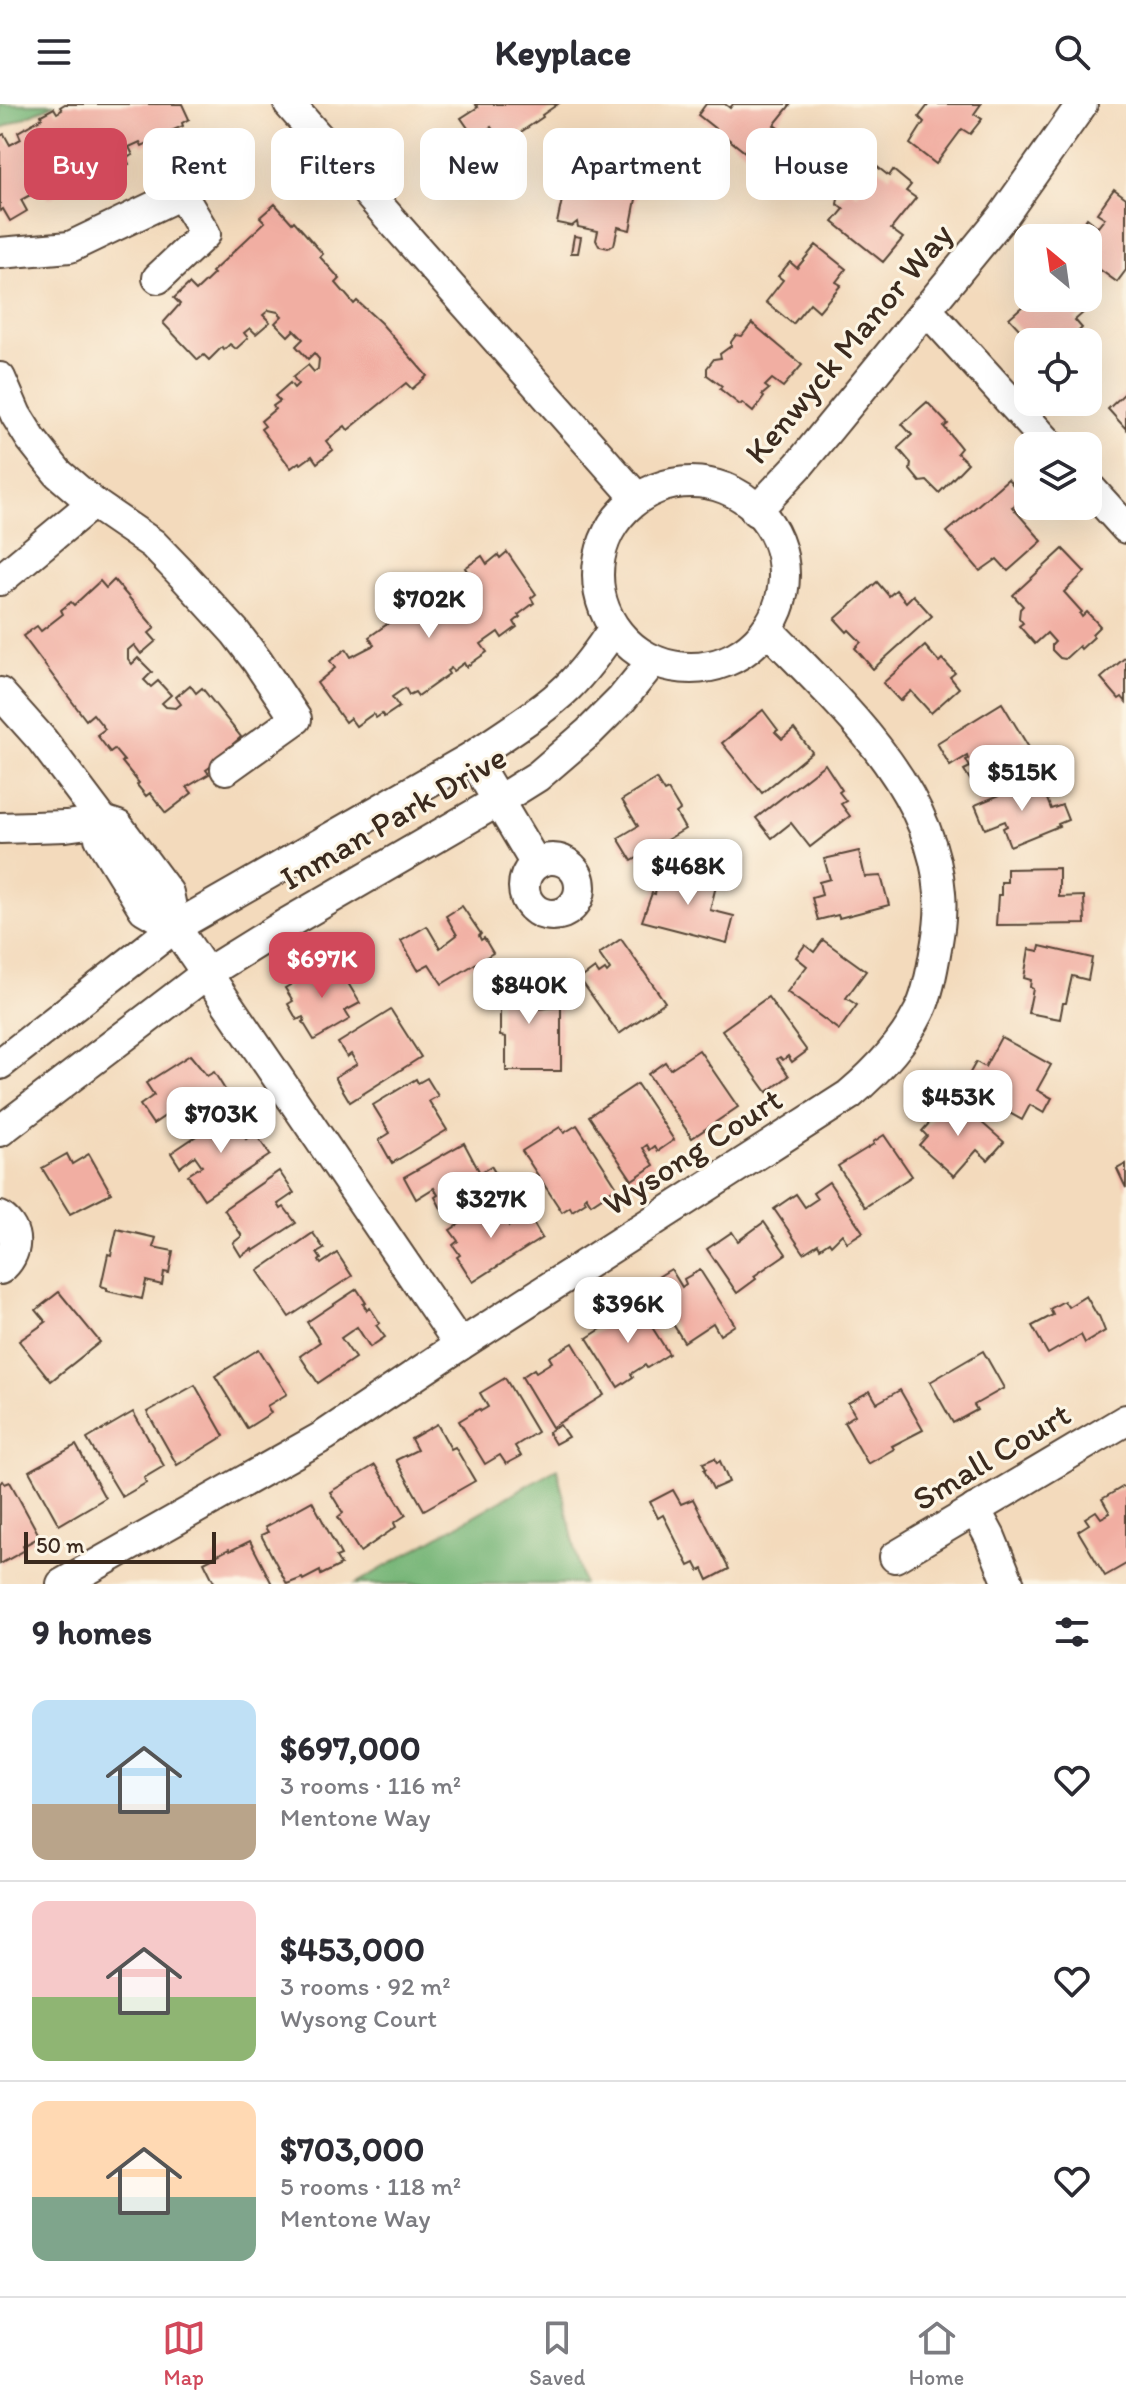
<!DOCTYPE html>
<html lang="en">
<head>
<meta charset="utf-8">
<style>
	body { margin:0; font-family:Itim,sans-serif; background:#f7f7f7; color:#2b2b33; height:100vh; display:flex; flex-direction:column; font-size:30px; white-space:nowrap }
	* { box-sizing:border-box; margin:0 }
	p { font-size:26px; color:#7c7c81 }
	.icon { flex:none; width:44px; height:44px; fill:none; stroke:currentColor; stroke-width:2; stroke-linecap:round; stroke-linejoin:round }
	.map { position:relative; height:1480px; overflow:hidden }
	.panel { display:flex; flex-direction:column; background:#fff; flex:1 }
	.panel>* { flex:none }
	.guide { position:absolute; left:24px; top:24px; width:1078px; height:72px; display:flex; gap:16px }
	.needle { width:52px; rotate:331deg }
	.buttons { position:absolute; left:1014px; top:120px; display:grid; gap:16px }
	.buttons a { display:grid; place-items:center; width:88px; height:88px; border-radius:16px; background:#fff; box-shadow:0 8px 32px #0002; font-size:40px }
	.scale { position:absolute; left:24px; bottom:20px; width:192px; box-sizing:border-box; padding-left:8px; border:4px solid #3b2a1e; border-top:0; font-size:22px; line-height:28px; white-space:nowrap; color:#3b2a1e; -webkit-text-stroke:6px #fcf5e5; paint-order:stroke }
	.price { position:absolute; translate:-50% -68px; padding:0 18px; border-radius:16px; background:#fff; color:#222; font-size:26px; line-height:52px; filter:drop-shadow(0 2px 4px #0008) }
	.price::after { content:''; position:absolute; left:50%; top:48px; width:24px; height:18px; margin-left:-12px; background:inherit; clip-path:polygon(0 0,100% 0,50% 100%) }
	.price.active { background:#d1495b; color:#fff }
	ul { padding:0; list-style:none }
	li { display:flex; align-items:center; gap:24px; height:200px; padding:0 32px }
	li+li { border-top:2px solid #e1e1e2 }
	li span { display:grid; place-items:center; flex:none; width:224px; height:160px; border-radius:16px; color:#555 }
	li>.icon { margin-inline-start:auto }
	span .icon { width:96px; height:96px; fill:#fffc; stroke-width:1 }
	li b { font-size:34px }
	h2 { display:flex; justify-content:space-between; align-items:center; height:96px; padding:0 32px; font-size:34px }
	.tag { padding:0 28px; border-radius:16px; background:#fff; box-shadow:0 8px 32px #0002; font-size:28px; line-height:72px }
	.tag.active { background:#d1495b; color:#fff }
	header { display:flex; justify-content:space-between; align-items:center; height:104px; padding:0 32px; background:#fff; font-size:36px; font-weight:700 }
	.menu { display:flex; justify-content:space-around; align-items:center; height:112px; border-top:2px solid #e1e1e2; background:#fff; font-size:22px; color:#7c7c81 }
	.menu a { display:grid; justify-items:center; gap:4px }
	.menu .active { color:#d1495b }
	.map>svg:first-child { display:block }
	.forest { fill:#77b678; stroke:#59704b; stroke-width:2 }
	.building { fill:#f1aea2 }
	.lines { fill:none; stroke-linecap:round; stroke-linejoin:round }
	.minor-casing { stroke:#574436; stroke-width:34 }
	.minor { stroke:#fff; stroke-width:30 }
	.labels { text-anchor:middle; stroke-width:6; stroke-linejoin:round; paint-order:stroke }
	.street-label { font-size:34px; fill:#3b2a1e; stroke:#fcf5e5 }
</style>
</head>
<body>
<header><svg class="icon" aria-label="menu" viewBox="0 0 24 24"><path d="M4 6h16M4 12h16M4 18h16"/></svg>Keyplace<svg class="icon" aria-label="search" viewBox="0 0 24 24"><circle cx="10" cy="10" r="6"/><path d="M15 15l6 6"/></svg></header>
<div class="map">
<svg width="1126" height="1480" viewBox="0 0 1126 1480">
	<rect width="100%" height="100%" fill="#fcf5e5"/>
	<filter id="ink" filterUnits="userSpaceOnUse"><feTurbulence type="fractalNoise" baseFrequency=".0125" numOctaves="2"/><feDisplacementMap in="SourceGraphic" scale="16" xChannelSelector="R" yChannelSelector="G"/><feConvolveMatrix kernelMatrix="1 2 1 2 8 2 1 2 1" color-interpolation-filters="sRGB"/></filter>
	<filter id="wash" filterUnits="userSpaceOnUse"><feTurbulence type="fractalNoise" baseFrequency=".006" numOctaves="4" result="noise"/><feDisplacementMap in="SourceGraphic" scale="32" xChannelSelector="R" yChannelSelector="G"/><feGaussianBlur stdDeviation="1.8" result="paint"/><feColorMatrix in="noise" values="0 0 0 0 0 0 0 0 0 0 0 0 0 0 0 0 0 1.4 0 .05"/><feComposite in="paint" operator="in"/></filter>
	<g filter="url(#wash)">
		<rect width="100%" height="100%" fill="#f3dabc"/>
		<g class="forest">
			<path d="M0,0H55L0,25Z"/>
			<path d="M557,1364L583,1480H355Z"/>
		</g>
		<g id="blocks">
			<g class="building">
				<path d="M65,0H182L189,15L182,19L183,22L171,27L175,35L158,43L154,36L142,42L140,38L129,43L133,51L126,54L129,60L109,69L108,65L95,73L93,70L88,73L89,76L73,85L71,82L48,95L43,84L21,96L27,107L10,117L3,105L0,107V32L4,30L10,41L21,35L18,28L42,14L41,11L54,4L57,9L62,6L60,3Z"/>
				<path d="M475,0H558L542,11L543,13L503,40L491,23L475,34L461,14L478,3Z"/>
				<path d="M706,0H725L730,4L733,0H791L774,21L781,26L772,38L765,33L750,52L698,11Z"/>
				<path d="M929,0H981L974,10L982,15L970,30L962,25L936,60L910,40L924,18L919,13Z"/>
				<path d="M615,53L643,59L630,126L618,123L614,141L608,144L599,142L596,136L598,127L578,123L577,118L572,122L557,119L570,59L576,56L586,58L592,71L610,75Z"/>
				<path d="M875,61L889,72L893,66L911,81L906,87L916,94L891,125L903,134L883,158L833,118L844,105L837,100L838,95L850,85L857,90L866,78L863,76Z"/>
				<path d="M1114,85L1126,94V166L1117,178L1092,160L1096,155L1088,150V134H1073L1087,114L1098,123L1105,114L1097,109Z"/>
				<path d="M275,100L292,119L294,117L323,150L320,153L340,175L336,179L354,200L357,197L381,219L427,272L412,285L406,279L348,326L345,322L326,337L333,346L317,359L312,352L301,360L299,358L291,364L261,325L265,322L261,317L275,305L273,302L280,297L275,292L290,279L294,284L298,280L293,273L308,261L314,268L318,265L319,255L314,249L308,255L296,242L303,235L294,226L288,232L275,219L282,212L278,208L269,206L263,211L270,218L256,230L250,224L244,229L248,234L236,245L230,240L224,246L222,243L209,256L204,251L198,256L163,219L180,200L174,194L189,180L196,187L214,170L212,168L265,118L260,113Z"/>
				<path d="M574,132L581,133L578,149H571Z"/>
				<path d="M816,141L846,165L836,178L841,181L819,207L810,199L793,220L766,198L783,176L778,172L790,158L797,164Z"/>
				<path d="M1032,194H1086L1092,201L1075,216L1082,224L1070,235L1073,238H1031L1009,214Z"/>
				<path d="M752,219L802,261L783,283L772,275L765,282L769,285L762,291L764,293L753,308L742,299L740,301L720,285L722,282L707,271V264L714,255L721,254L720,250L731,242V238L736,231L742,232Z"/>
				<path d="M1126,288V325L1108,305Z"/>
				<path d="M927,298L948,320L944,323L961,344L957,349L968,359L939,389L927,377L920,378L910,366L911,359L898,344L912,331L902,320Z"/>
				<path d="M1008,375L1024,395L1012,403L1042,437L1008,467L997,455L980,467L947,428Z"/>
				<path d="M1063,445L1085,468L1064,488L1082,508L1080,510L1082,513L1087,508L1100,522L1092,530L1094,533L1081,545L1079,542L1065,555L1060,554L1052,546V541L1055,538L1047,529L1035,540L1019,522L1023,519L1019,514L1020,505L1023,502L1013,491Z"/>
				<path d="M507,448L536,490L531,494L534,499L518,511L520,513L514,518L517,523L502,534L498,528L481,540L487,548L466,563L464,559L453,567L451,564L447,567L449,570L418,592L415,588L409,591L405,584L392,593L399,603L384,613L382,610L376,614L373,610L356,622L350,614L345,618L317,579L335,564L330,557L346,545L351,553L374,541L369,533L390,518L388,516L403,505L406,508L410,505L408,502L420,494L422,496L444,480L448,486L470,471L465,464L482,452L487,460L498,451L500,454Z"/>
				<path d="M114,476L155,524L149,529L156,537L141,550L134,541L128,546V555L132,560L138,554L152,568L144,576L151,583L158,577L171,591L162,599L166,603L176,604L181,600L176,593L190,581L196,589L202,584L241,633L232,641L237,648L221,655L206,666L209,670L187,683L192,689L166,709L150,689L146,692L137,681L139,679L122,658L124,657L114,645L110,648L97,631L105,625L93,610L86,616L23,532L37,522L41,527L63,510L61,506L71,498L74,501L100,477L106,484Z"/>
				<path d="M877,478L889,492L896,486L906,498L913,491L932,512L873,565L855,544L861,538L849,526L847,528L835,515Z"/>
				<path d="M925,542L939,558L942,555L955,569L950,573L959,584L931,609L911,587L900,597L883,579Z"/>
				<path d="M1126,553V598L1122,593L1119,595L1101,574Z"/>
				<path d="M1002,599L1031,647L974,682L964,666L970,663L966,656L968,655L967,652L950,662L937,639Z"/>
				<path d="M763,606L778,626L775,628L782,635L794,625L812,648L762,689L722,639Z"/>
				<path d="M825,660L842,686L839,688L846,697L841,700L850,712L810,743L791,719L772,734L756,714Z"/>
				<path d="M656,675L664,688L668,686L680,706L676,709L685,725L632,757L618,734L638,722L622,696Z"/>
				<path d="M1039,675L1051,705L1062,701L1068,716L1058,720L1059,722L1010,742L1003,724L1007,722L1005,717L985,725L975,701Z"/>
				<path d="M859,747L865,773L881,772L889,801L839,814L838,811L818,816L812,794L822,791L819,778L830,775L824,755Z"/>
				<path d="M1059,764V793L1084,792L1085,820L996,821L998,791H1001V778H1007V765Z"/>
				<path d="M668,765L717,778L710,806L734,812L727,839L642,817L652,789L655,790L656,783L663,785Z"/>
				<path d="M462,802L481,830L479,832L481,836L484,834L493,849L442,880L429,860L418,866L401,837L427,822L440,844L457,831L446,812Z"/>
				<path d="M621,835L665,898L619,930L580,875L595,864L599,870L605,866L607,869L610,866L599,850Z"/>
				<path d="M823,836L866,867L846,894L857,901L839,926L787,888L807,862L796,853L805,841L814,848Z"/>
				<path d="M1040,842L1092,854L1088,876L1072,872L1066,899H1063L1060,915L1028,909L1033,885L1030,883L1031,876L1024,874L1029,845L1039,847Z"/>
				<path d="M336,859L360,899L345,907L350,915L314,936L303,918L305,917L303,913L297,916L288,900L293,897L285,884L319,864L322,868Z"/>
				<path d="M507,864L536,865L537,905L561,903V967H506V933L500,932V888H507Z"/>
				<path d="M768,893L807,947L792,958L788,952L783,956L780,953L777,955L789,972L767,988L722,926Z"/>
				<path d="M391,906L421,953L350,998L335,973L357,960L351,950L347,953L338,939Z"/>
				<path d="M1001,933L1051,961L1037,986L1052,994L1044,1009L1030,1001L1022,1016L962,983L976,958L985,963Z"/>
				<path d="M699,946L738,1003L692,1034L648,970L665,958L670,965Z"/>
				<path d="M190,951L207,972L214,968L229,992L178,1026L168,1010L153,1020L140,1001L154,991L146,979Z"/>
				<path d="M427,974L438,992L429,997L447,1026L392,1059L379,1036L390,1029L373,1001L416,975L418,979Z"/>
				<path d="M637,980L674,1036L658,1047L655,1042L650,1046L647,1041L643,1044L654,1061L632,1076L589,1012Z"/>
				<path d="M950,996L969,1013L972,1010L1004,1038L988,1056L977,1046L954,1072L919,1041L927,1032L922,1027Z"/>
				<path d="M229,1010L246,1035L255,1029L270,1051L204,1095L188,1071L202,1062L195,1052L180,1063L171,1049Z"/>
				<path d="M577,1021L617,1083L591,1100L586,1092L584,1094L586,1098L572,1107L570,1103L562,1108L522,1047L560,1023L564,1029Z"/>
				<path d="M884,1031L912,1072L865,1103L838,1062L874,1040L873,1038Z"/>
				<path d="M464,1039L480,1069L491,1062L499,1075L443,1108L435,1093L438,1091L434,1084L416,1095L404,1073Z"/>
				<path d="M67,1050L72,1060L89,1050L111,1089L70,1110L42,1064Z"/>
				<path d="M1126,1060V1084L1117,1065Z"/>
				<path d="M279,1067L294,1089L278,1100L281,1105L284,1103L296,1119L253,1147L252,1145L241,1152L233,1139L242,1132L224,1105Z"/>
				<path d="M829,1078L863,1128L847,1138L842,1130L831,1141L829,1138L820,1144L818,1140L804,1149L774,1105L796,1090L805,1103L817,1095L813,1089Z"/>
				<path d="M494,1098L509,1122L528,1110L542,1134L473,1178L457,1153L460,1151L453,1141L458,1137L450,1126Z"/>
				<path d="M764,1118L786,1150L754,1172L756,1175L737,1189L707,1145L732,1128L738,1137Z"/>
				<path d="M117,1125L156,1134L153,1143L173,1147L169,1169L164,1168L162,1181L146,1177L142,1195L107,1187V1184L101,1182L108,1150L111,1151Z"/>
				<path d="M313,1129L324,1145L317,1149L321,1155L319,1157L321,1160L337,1149L352,1172L289,1213L258,1167Z"/>
				<path d="M671,1165L682,1183L686,1180L684,1175L700,1166L735,1221L720,1231L713,1219L684,1238L648,1179Z"/>
				<path d="M357,1185L366,1199L363,1200L367,1206L370,1204L380,1219L376,1221L385,1233L370,1243L357,1223L341,1234L355,1254L318,1279L300,1252L320,1238L307,1218Z"/>
				<path d="M59,1188L100,1238L51,1277L19,1237L46,1218L36,1206Z"/>
				<path d="M1086,1192L1097,1211L1099,1212L1105,1227L1085,1239L1081,1231L1048,1250L1032,1222L1053,1211L1050,1205L1064,1197L1068,1203Z"/>
				<path d="M636,1198L669,1250L647,1264L645,1261L631,1270L633,1273L618,1283L587,1234L615,1216L613,1213Z"/>
				<path d="M573,1239L604,1291L552,1323L522,1273L534,1265L536,1268L552,1258L549,1253Z"/>
				<path d="M259,1245L287,1290L267,1302L271,1309L247,1324L215,1272Z"/>
				<path d="M983,1247L1004,1284L974,1301L977,1306L953,1319L930,1278Z"/>
				<path d="M505,1274L537,1328L515,1342L521,1352L506,1360L500,1351L485,1360L459,1317L479,1305L481,1307L488,1303L480,1289Z"/>
				<path d="M195,1281L224,1332L177,1361L147,1308Z"/>
				<path d="M900,1286L923,1326L892,1342L894,1345L868,1360L844,1318L855,1311L848,1299L870,1287L877,1299Z"/>
				<path d="M133,1308L164,1362L144,1374L146,1379L122,1393L87,1335Z"/>
				<path d="M437,1320L451,1345L455,1343L475,1377L424,1406L396,1356L417,1346L411,1335Z"/>
				<path d="M560,1321L568,1333L555,1340L548,1328Z"/>
				<path d="M76,1341L105,1394L59,1421L29,1367Z"/>
				<path d="M715,1354L717,1359L720,1357L729,1378L713,1385L704,1366L706,1365L703,1359Z"/>
				<path d="M375,1361L406,1411L394,1419L396,1423L360,1448L338,1413L343,1409L330,1388Z"/>
				<path d="M3,1377L5,1380L10,1378L40,1433L23,1442L25,1446L0,1460V1379Z"/>
				<path d="M1126,1381V1460L1105,1472L1078,1427L1089,1420L1085,1414L1096,1407L1101,1414L1110,1409L1102,1395Z"/>
				<path d="M673,1386L681,1400L693,1395L729,1465L708,1476L703,1465L699,1467L695,1459L689,1462L663,1411L658,1414L650,1398Z"/>
				<path d="M312,1397L341,1451L336,1453L341,1461L321,1471L320,1467L303,1476L302,1474L287,1480L261,1431L268,1428L265,1423Z"/>
				<path d="M250,1437L272,1480H215L204,1458L229,1445L230,1447Z"/>
			</g>
		</g>
	</g>
	<g filter="url(#ink)">
		<use href="#blocks" fill-opacity="0" stroke="#574436" stroke-width="2"/>
		<g class="lines">
			<defs>
				<g id="minor">
					<path d="M289,0L637,394"/>
					<path d="M0,149L70,143L181,90L205,130L158,174"/>
					<path d="M926,205L1051,342"/>
					<path d="M0,274L16,311L31,335L58,369L93,399L153,440L180,468L235,528L257,557L296,615L226,665"/>
					<circle cx="691" cy="471" r="93"/>
					<path d="M1088,382L1126,424"/>
					<path d="M756,407L799,361L1003,112L1082,0"/>
					<path d="M0,476L93,399"/>
					<path d="M0,589L42,636L103,717L100,734L144,805L175,823"/>
					<path d="M472,653L536,760"/>
					<path d="M0,724L66,722L103,717L118,722L168,789L175,823L460,1241"/>
					<circle cx="552" cy="783" r="28"/>
					<path d="M0,960L175,823L472,653C502,632 542,608 568,583C586,565 601,544 614,524"/>
					<path d="M0,1027L207,869L286,820L498,697L538,672L589,628L622,595L652,558"/>
					<path d="M0,1113C20,1126 18,1151 0,1165"/>
					<path d="M975,1405L990,1433L1009,1480"/>
					<path d="M895,1453L1126,1316"/>
					<path d="M62,1480L324,1332L460,1241L849,991C876,968 903,940 919,908C927,893 931,872 934,855C938,833 942,812 940,789C932,681 838,598 767,525"/>
				</g>
			</defs>
			<use href="#minor" class="minor-casing"/>
			<use href="#minor" class="minor"/>
		</g>
	</g>
	<g class="labels">
		<g class="street-label">
			<text transform="translate(848 239) rotate(-50)" y="12">Kenwyck Manor Way</text>
			<text transform="translate(393 713) rotate(-30)" y="12">Inman Park Drive</text>
			<text transform="translate(692 1047) rotate(-33)" y="12">Wysong Court</text>
			<text transform="translate(991 1352) rotate(-31)" y="12">Small Court</text>
		</g>
	</g>
</svg>
<div class="buttons">
<a><svg class="needle" viewBox="-14 -14 28 28"><path d="M0-13l5 13h-10z" fill="#e53935"/><path d="M0 13l5-13h-10z" fill="#7c7c81"/></svg></a>
<a><svg class="icon" aria-label="locate" viewBox="0 0 24 24"><circle cx="12" cy="12" r="6"/><path d="M12 2v4M12 18v4M2 12h4M18 12h4"/></svg></a>
<a><svg class="icon" aria-label="layers" viewBox="0 0 24 24"><path d="M12 4l9 5-9 5-9-5zM3 14l9 5 9-5"/></svg></a>
</div>
<div class="scale">50 m</div>
<b class="price" style="left:429px;top:536px">$702K</b>
<b class="price" style="left:1022px;top:709px">$515K</b>
<b class="price" style="left:688px;top:803px">$468K</b>
<b class="price active" style="left:322px;top:896px">$697K</b>
<b class="price" style="left:529px;top:922px">$840K</b>
<b class="price" style="left:958px;top:1034px">$453K</b>
<b class="price" style="left:221px;top:1051px">$703K</b>
<b class="price" style="left:491px;top:1136px">$327K</b>
<b class="price" style="left:628px;top:1241px">$396K</b>
<div class="guide">
<a class="tag active">Buy</a>
<a class="tag">Rent</a>
<a class="tag">Filters</a>
<a class="tag">New</a>
<a class="tag">Apartment</a>
<a class="tag">House</a>
</div>
</div>
<section class="panel">
<h2>9 homes<svg class="icon" aria-label="filters" viewBox="0 0 24 24"><path d="M4 7h16M4 17h16"/><circle cx="9" cy="7" r="2"/><circle cx="15" cy="17" r="2"/></svg></h2>
<ul>
<li><span style="background:linear-gradient(#bfe0f5 65%,#b9a48a 0)"><svg class="icon" aria-label="home" viewBox="0 0 24 24"><path d="M3 11l9-7 9 7M6 9v11h12V9"/></svg></span><div><b>$697,000</b><p>3 rooms · 116 m²</p><p>Mentone Way</p></div><svg class="icon" aria-label="heart" viewBox="0 0 24 24"><path d="M12 20l-8-8c-3-5 5-10 8-4 3-6 11-1 8 4z"/></svg></li>
<li><span style="background:linear-gradient(#f6c9c9 60%,#8fb573 0)"><svg class="icon" aria-label="home" viewBox="0 0 24 24"><path d="M3 11l9-7 9 7M6 9v11h12V9"/></svg></span><div><b>$453,000</b><p>3 rooms · 92 m²</p><p>Wysong Court</p></div><svg class="icon" aria-label="heart" viewBox="0 0 24 24"><path d="M12 20l-8-8c-3-5 5-10 8-4 3-6 11-1 8 4z"/></svg></li>
<li><span style="background:linear-gradient(#ffd9b3 60%,#7fa58c 0)"><svg class="icon" aria-label="home" viewBox="0 0 24 24"><path d="M3 11l9-7 9 7M6 9v11h12V9"/></svg></span><div><b>$703,000</b><p>5 rooms · 118 m²</p><p>Mentone Way</p></div><svg class="icon" aria-label="heart" viewBox="0 0 24 24"><path d="M12 20l-8-8c-3-5 5-10 8-4 3-6 11-1 8 4z"/></svg></li>
</ul>
</section>
<nav class="menu">
<a class="active"><svg class="icon" aria-label="map" viewBox="0 0 24 24"><path d="M3 6l6-2 6 2 6-2v14l-6 2-6-2-6 2zM9 4v14M15 6v14"/></svg>Map</a>
<a><svg class="icon" aria-label="saved" viewBox="0 0 24 24"><path d="M7 4h10v16l-5-4-5 4z"/></svg>Saved</a>
<a><svg class="icon" aria-label="home" viewBox="0 0 24 24"><path d="M3 11l9-7 9 7M6 9v11h12V9"/></svg>Home</a>
</nav>
</body>
</html>
